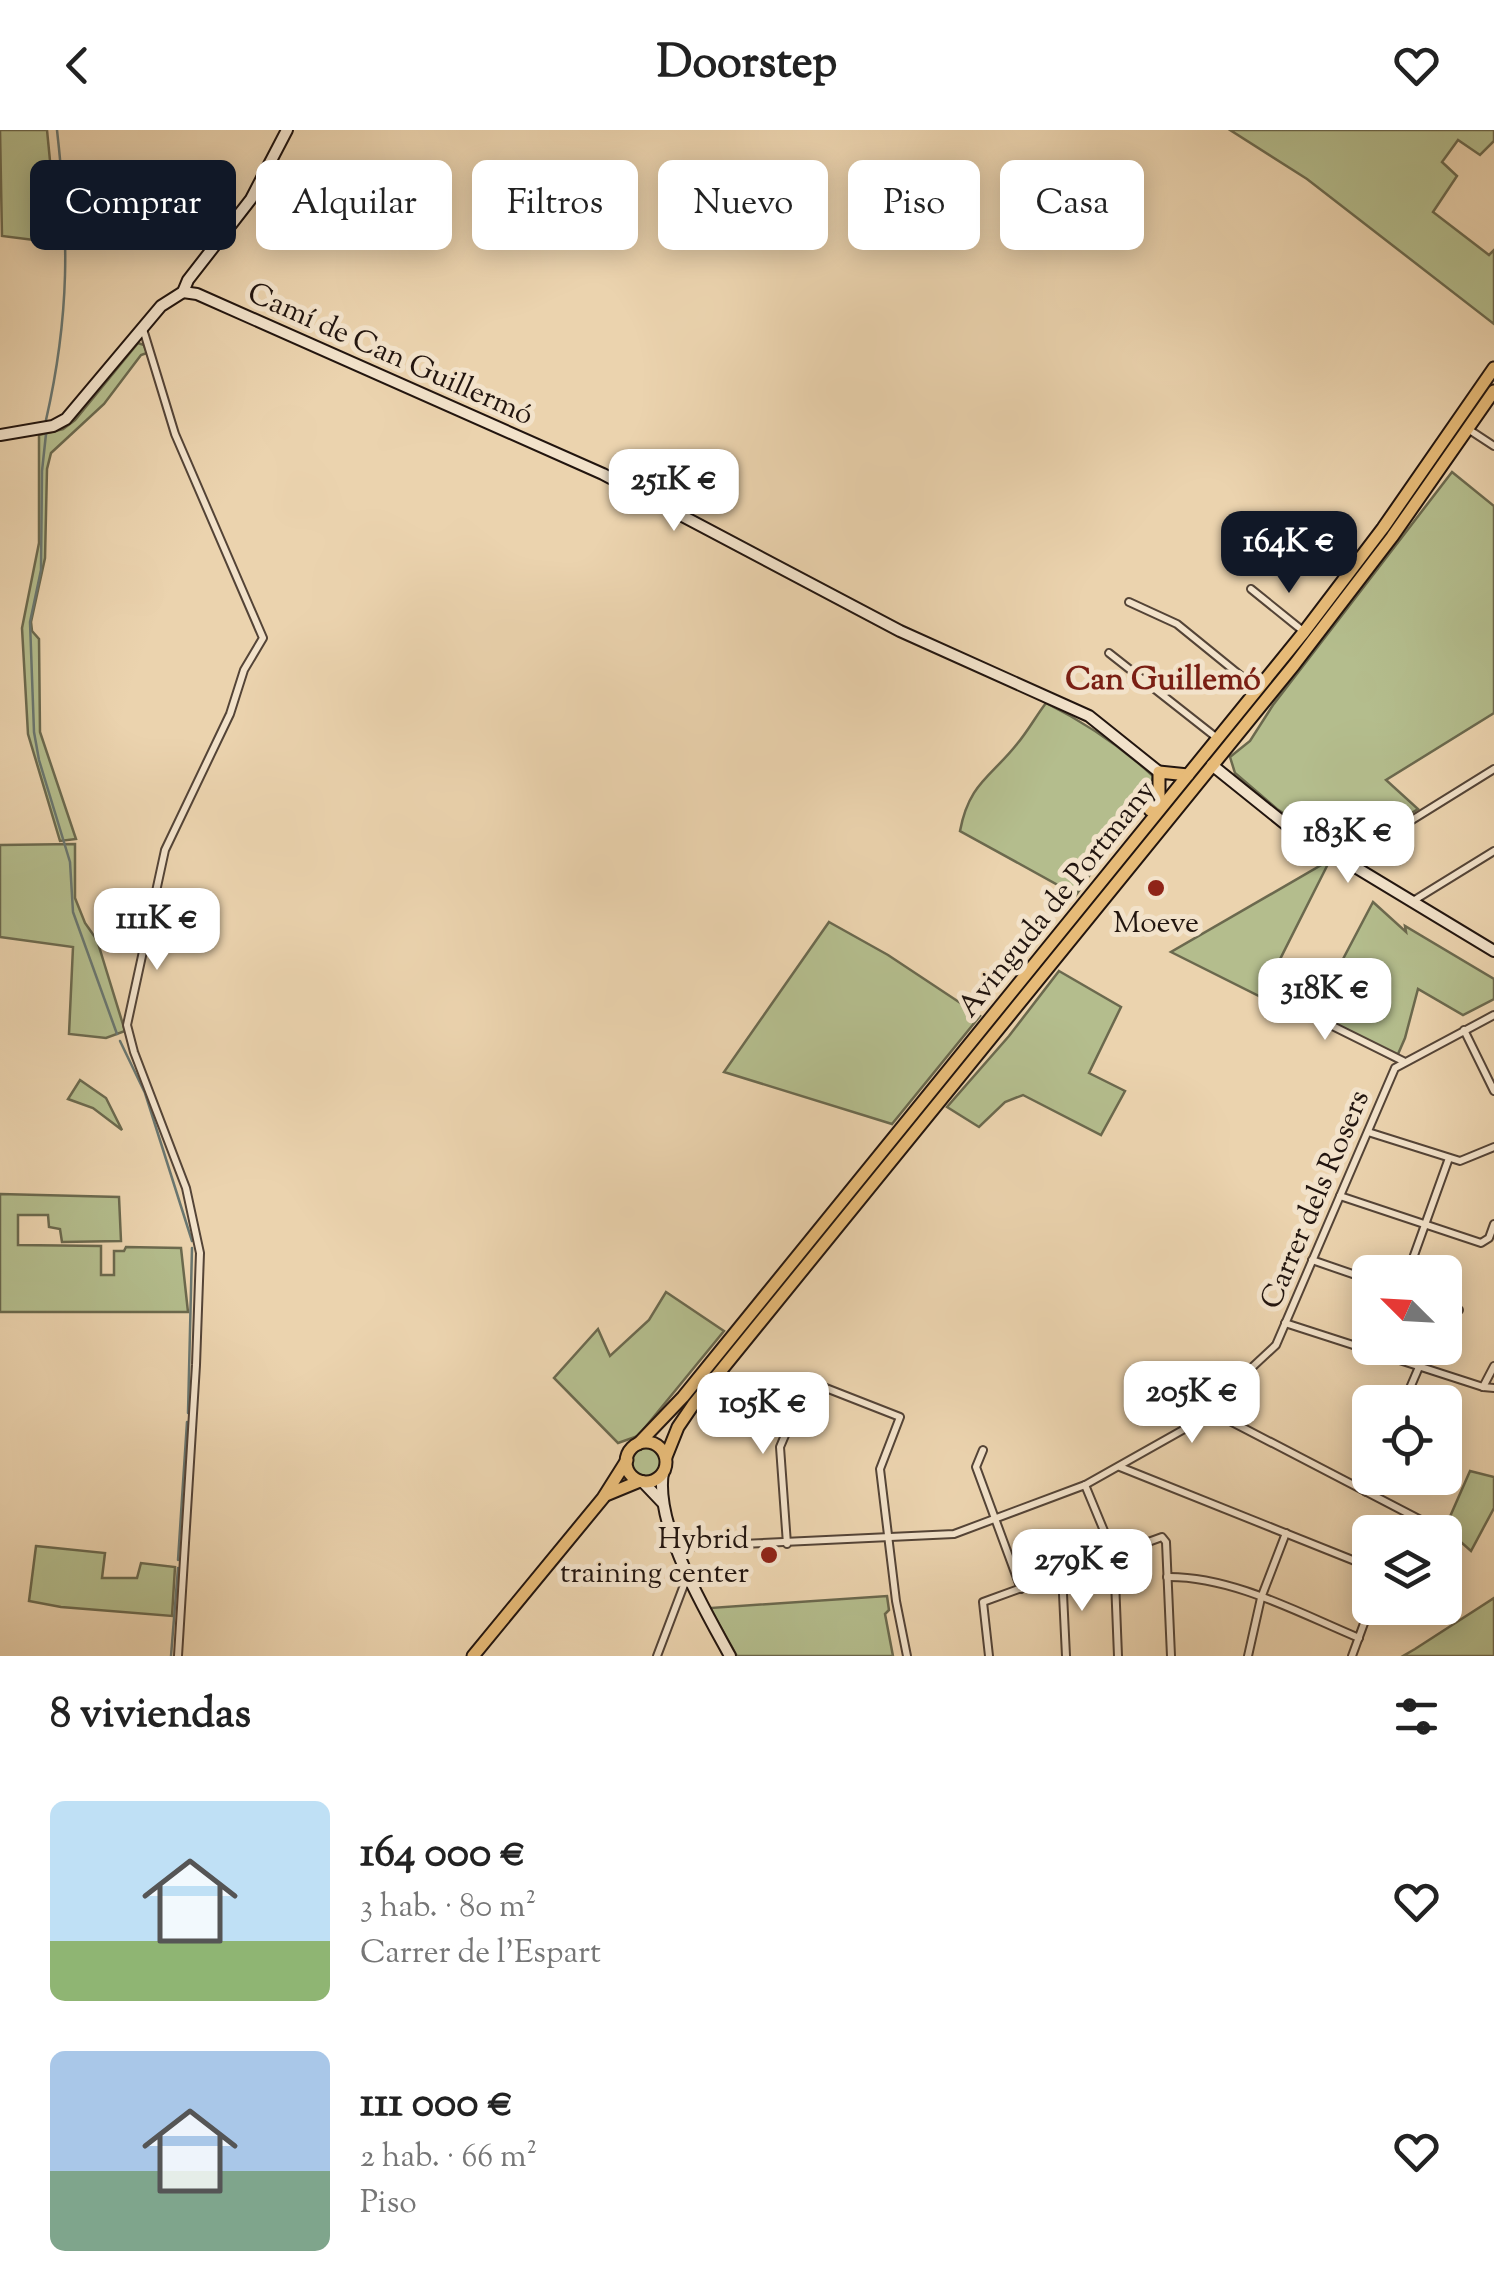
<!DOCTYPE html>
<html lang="es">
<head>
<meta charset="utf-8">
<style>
	body { margin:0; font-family:"Sorts Mill Goudy",serif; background:#f6f6f6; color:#222; height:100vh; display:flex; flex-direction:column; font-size:38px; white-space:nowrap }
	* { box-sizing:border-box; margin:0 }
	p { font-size:32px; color:#767676 }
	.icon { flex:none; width:55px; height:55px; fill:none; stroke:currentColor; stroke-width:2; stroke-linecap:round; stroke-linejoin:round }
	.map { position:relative; height:1526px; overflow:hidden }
	.sheet { display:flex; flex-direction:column; background:#fff; flex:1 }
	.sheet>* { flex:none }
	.guide { position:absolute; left:30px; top:30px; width:1435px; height:90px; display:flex; gap:20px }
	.needle { width:65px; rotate:294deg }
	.controls { position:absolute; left:1352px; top:1125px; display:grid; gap:20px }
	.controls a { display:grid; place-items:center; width:110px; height:110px; border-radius:15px; background:#fff; box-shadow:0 5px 25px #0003; font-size:50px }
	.price { position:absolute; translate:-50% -85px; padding:0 22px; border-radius:20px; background:#fff; color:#222; font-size:32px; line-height:65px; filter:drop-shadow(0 2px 5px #0008) }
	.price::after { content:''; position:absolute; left:50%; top:60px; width:30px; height:22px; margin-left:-15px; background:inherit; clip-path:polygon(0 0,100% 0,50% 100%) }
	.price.current { background:#111827; color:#fff }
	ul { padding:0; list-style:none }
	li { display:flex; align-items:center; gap:30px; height:250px; padding:0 50px }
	li span { display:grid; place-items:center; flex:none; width:280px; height:200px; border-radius:15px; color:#555 }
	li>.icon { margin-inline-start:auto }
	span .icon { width:120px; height:120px; fill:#fffc; stroke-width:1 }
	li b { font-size:42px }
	h2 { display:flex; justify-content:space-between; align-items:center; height:120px; padding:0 50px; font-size:42px }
	.chip { padding:0 35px; border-radius:15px; background:#fff; box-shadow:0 5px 25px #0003; font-size:35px; line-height:90px }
	.chip.current { background:#111827; color:#fff }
	header { display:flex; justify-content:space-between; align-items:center; height:130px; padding:0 50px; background:#fff; font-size:45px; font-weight:700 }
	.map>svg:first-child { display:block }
	.green { fill:#b4bd8d; stroke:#6b694e; stroke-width:2.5 }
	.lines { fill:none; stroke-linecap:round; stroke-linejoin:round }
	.stream { stroke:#697670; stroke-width:2.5 }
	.street-casing { stroke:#544437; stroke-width:10 }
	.secondary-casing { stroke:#22150f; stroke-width:14 }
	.primary-casing { stroke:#22150f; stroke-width:15 }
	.street { stroke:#f2e2ca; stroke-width:6 }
	.secondary { stroke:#f2e2ca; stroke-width:10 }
	.primary { stroke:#e6ba77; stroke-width:11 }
	.poi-dot { fill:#8f2418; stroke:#f2e2ca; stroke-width:4 }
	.labels { text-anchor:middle; stroke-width:10; stroke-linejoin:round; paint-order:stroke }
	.street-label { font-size:30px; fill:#22150f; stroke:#f2e2ca }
	.poi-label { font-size:30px; fill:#22150f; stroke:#f2e2ca }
	.neighbourhood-label { font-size:32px; font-weight:bold; fill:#7a1f14; stroke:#f2e2ca }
</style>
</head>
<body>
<header><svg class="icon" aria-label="back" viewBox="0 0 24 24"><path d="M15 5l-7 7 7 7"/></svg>Doorstep<svg class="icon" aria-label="heart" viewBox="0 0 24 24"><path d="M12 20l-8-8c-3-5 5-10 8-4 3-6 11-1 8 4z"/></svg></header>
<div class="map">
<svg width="1494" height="1526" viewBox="0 0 1494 1526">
	<rect width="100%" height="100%" fill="#ebd3ae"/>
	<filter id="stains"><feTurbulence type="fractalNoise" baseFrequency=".002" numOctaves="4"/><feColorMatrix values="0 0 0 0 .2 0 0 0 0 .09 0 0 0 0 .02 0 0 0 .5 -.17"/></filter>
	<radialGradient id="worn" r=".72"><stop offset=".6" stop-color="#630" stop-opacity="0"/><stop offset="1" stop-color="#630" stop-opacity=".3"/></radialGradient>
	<g class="green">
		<path d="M0,0H47L58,113L2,106Z"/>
		<path d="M1230,0H1494V11L1480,25L1458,10L1442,32L1457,46L1433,82L1489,125L1494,120V194L1307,49Z"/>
		<path d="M138,213L144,215L147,223L141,225L104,274L51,323L47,339L45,428L31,492L32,501L39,509L40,602L76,709L60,711L28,604L22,498L39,413V305L63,299L75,290Z"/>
		<path d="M1452,342L1494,376V583L1386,650L1418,679L1345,724L1277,679L1235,643L1230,627L1250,611L1273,575Z"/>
		<path d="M1046,573C1086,593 1119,615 1153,646L1149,671L1111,714L1076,765L960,701C969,653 991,647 1017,614C1028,601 1036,586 1046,573Z"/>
		<path d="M75,714V768L85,793L97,810L125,901L106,908L69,904L73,817L0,807V715Z"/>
		<path d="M1330,730L1261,867L1171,822Z"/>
		<path d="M1373,772L1406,802L1405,796L1494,849V869L1463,885L1418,859L1405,908L1395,931L1326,895L1327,881L1341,855L1332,850Z"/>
		<path d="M829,792L888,825L980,886L892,994L724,942Z"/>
		<path d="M1059,841L1121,877L1089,943L1125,961L1101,1005L1023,965L1005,972L979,997L947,977L1009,906Z"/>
		<path d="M80,950L106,968L122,1000L93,978L68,969Z"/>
		<path d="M0,1064L119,1067L121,1111L62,1112L60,1099L49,1097L48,1085H18V1115L101,1116V1145H114V1121H124L126,1117L181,1118L188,1182H0Z"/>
		<path d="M666,1162L724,1201L638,1306L618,1313L554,1248L598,1199L610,1226L649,1190Z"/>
		<circle cx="647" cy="1332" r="15"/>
		<path d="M1470,1341L1494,1347V1378L1471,1421L1445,1398Z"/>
		<path d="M36,1416L105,1423L102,1448H137L141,1433L175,1437L172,1486L61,1477L29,1471Z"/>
		<path d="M887,1466L889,1480L885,1484L893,1526H737L710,1478Z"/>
		<path d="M1494,1468V1526H1403L1415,1519Z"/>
	</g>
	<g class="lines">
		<g class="stream">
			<path d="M46,290C70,185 69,106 57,0"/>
			<path d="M46,304L42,341L41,440L30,492L34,602L39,630L70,732L73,782L117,904"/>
			<path d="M120,911L145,963L192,1111"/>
			<path d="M188,1283L192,1118"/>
			<path d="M178,1430L187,1292"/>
			<path d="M171,1526L178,1438"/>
		</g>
		<defs>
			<g id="street">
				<path d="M143,199L175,304L263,508L244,540L230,584L165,720L127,895L134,922L186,1058L200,1123L196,1235L178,1526"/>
				<path d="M1468,299L1494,316"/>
				<path d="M1251,459L1303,501"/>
				<path d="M1129,472L1177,494L1257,559"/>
				<path d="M1109,523L1217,608"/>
				<path d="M1346,731L1494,639"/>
				<path d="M1413,771L1494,721"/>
				<path d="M1264,862L1403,931"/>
				<path d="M1464,900L1494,961"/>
				<path d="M1368,1002L1460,1031L1494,1017"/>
				<path d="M1340,1066L1481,1113L1489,1108L1494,1094"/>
				<path d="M1312,1130L1370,1150"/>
				<path d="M1408,1142L1449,1028"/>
				<path d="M1445,1175L1459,1180"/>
				<path d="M1285,1193L1483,1257L1494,1258"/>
				<path d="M1483,1257L1494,1236"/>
				<path d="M1404,1272L1419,1237"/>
				<path d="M1207,1279L1436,1398"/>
				<path d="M983,1320L976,1337L1021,1459"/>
				<path d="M1120,1337L1370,1437"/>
				<path d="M1085,1355L1114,1425L1118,1526"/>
				<path d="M1366,1362L1372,1348"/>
				<path d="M1416,1402L1423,1391"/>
				<path d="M787,1414L780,1317L808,1251L900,1287L880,1339L896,1471L907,1526"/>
				<path d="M677,1417L954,1404L1085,1355L1188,1297L1276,1215L1395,938L1494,885"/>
				<path d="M1062,1443L1066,1526"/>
				<path d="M1167,1447C1232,1446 1299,1483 1359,1508"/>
				<path d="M657,1526L687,1447"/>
				<path d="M989,1526L983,1472L1162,1407L1166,1412L1171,1526"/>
				<path d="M1248,1526L1261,1468L1286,1403"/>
				<path d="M1352,1526L1370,1477"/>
			</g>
			<g id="secondary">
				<path d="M183,162L197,164L603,344L900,501L1089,586L1159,642"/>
				<path d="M0,305L53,296L66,289L161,176L183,162L188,150L251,69L287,0"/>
				<path d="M1212,635L1289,697L1494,821"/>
				<path d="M663,1342C654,1395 705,1480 730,1526"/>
				<path d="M642,1351L662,1372"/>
			</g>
			<g id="primary">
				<path d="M1150,680L1159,668V642L1188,645"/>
				<circle cx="646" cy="1332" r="20"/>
				<path d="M638,1314L683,1267L1304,502L1383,398L1494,238"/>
				<path d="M666,1327L678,1297L693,1275L1294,535L1392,407L1494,261"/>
				<path d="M606,1365L640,1351"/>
				<path d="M473,1526L603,1368L627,1330"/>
			</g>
		</defs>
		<use href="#street" class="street-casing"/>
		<use href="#secondary" class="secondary-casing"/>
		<use href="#primary" class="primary-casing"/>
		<use href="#street" class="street"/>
		<use href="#secondary" class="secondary"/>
		<use href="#primary" class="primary"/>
	</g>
	<g class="poi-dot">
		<circle cx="1156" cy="758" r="10"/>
		<circle cx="769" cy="1425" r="10"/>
	</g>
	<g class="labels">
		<g class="street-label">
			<text transform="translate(391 223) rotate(24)" y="10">Camí de Can Guillermó</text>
			<text transform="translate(1056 768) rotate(-51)" y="10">Avinguda de Portmany</text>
			<text transform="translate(1314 1069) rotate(-67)" y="10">Carrer dels Rosers</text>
		</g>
		<g class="poi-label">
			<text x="1156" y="802">Moeve</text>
			<text x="749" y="1418" text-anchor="end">Hybrid<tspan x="749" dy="34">training center</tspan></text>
		</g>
		<g class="neighbourhood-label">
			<text x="1163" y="559">Can Guillemó</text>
		</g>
	</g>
	<rect width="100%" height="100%" filter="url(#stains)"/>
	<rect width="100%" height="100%" fill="url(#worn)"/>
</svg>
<div class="controls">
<a><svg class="needle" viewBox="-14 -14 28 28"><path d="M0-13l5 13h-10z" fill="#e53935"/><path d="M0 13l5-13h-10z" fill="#767676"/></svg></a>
<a><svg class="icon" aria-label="locate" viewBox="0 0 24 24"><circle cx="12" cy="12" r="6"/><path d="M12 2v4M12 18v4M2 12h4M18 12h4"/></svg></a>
<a><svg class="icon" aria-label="layers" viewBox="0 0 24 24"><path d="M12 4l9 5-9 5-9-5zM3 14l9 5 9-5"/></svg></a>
</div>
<b class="price" style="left:674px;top:404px">251K €</b>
<b class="price current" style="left:1289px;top:466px">164K €</b>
<b class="price" style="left:1348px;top:756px">183K €</b>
<b class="price" style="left:157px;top:843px">111K €</b>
<b class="price" style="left:1325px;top:913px">318K €</b>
<b class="price" style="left:1192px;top:1316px">205K €</b>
<b class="price" style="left:763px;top:1327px">105K €</b>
<b class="price" style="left:1082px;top:1484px">279K €</b>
<div class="guide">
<a class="chip current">Comprar</a>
<a class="chip">Alquilar</a>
<a class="chip">Filtros</a>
<a class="chip">Nuevo</a>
<a class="chip">Piso</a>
<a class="chip">Casa</a>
</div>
</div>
<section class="sheet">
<h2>8 viviendas<svg class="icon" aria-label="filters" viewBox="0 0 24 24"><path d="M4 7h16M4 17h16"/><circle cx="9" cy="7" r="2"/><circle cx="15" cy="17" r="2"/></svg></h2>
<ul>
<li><span style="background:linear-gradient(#bfe0f5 70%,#8fb573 0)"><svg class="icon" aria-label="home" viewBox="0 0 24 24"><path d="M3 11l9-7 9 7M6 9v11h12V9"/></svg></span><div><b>164 000 €</b><p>3 hab. · 80 m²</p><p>Carrer de l'Espart</p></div><svg class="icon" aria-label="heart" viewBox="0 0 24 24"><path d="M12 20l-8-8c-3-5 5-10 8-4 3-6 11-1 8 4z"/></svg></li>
<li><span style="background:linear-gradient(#a9c7e8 60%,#7fa58c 0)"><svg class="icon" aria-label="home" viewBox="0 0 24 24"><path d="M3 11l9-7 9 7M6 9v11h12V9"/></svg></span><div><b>111 000 €</b><p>2 hab. · 66 m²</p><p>Piso</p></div><svg class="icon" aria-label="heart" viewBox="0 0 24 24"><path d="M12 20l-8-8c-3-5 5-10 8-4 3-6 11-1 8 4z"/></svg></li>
</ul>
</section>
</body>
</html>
